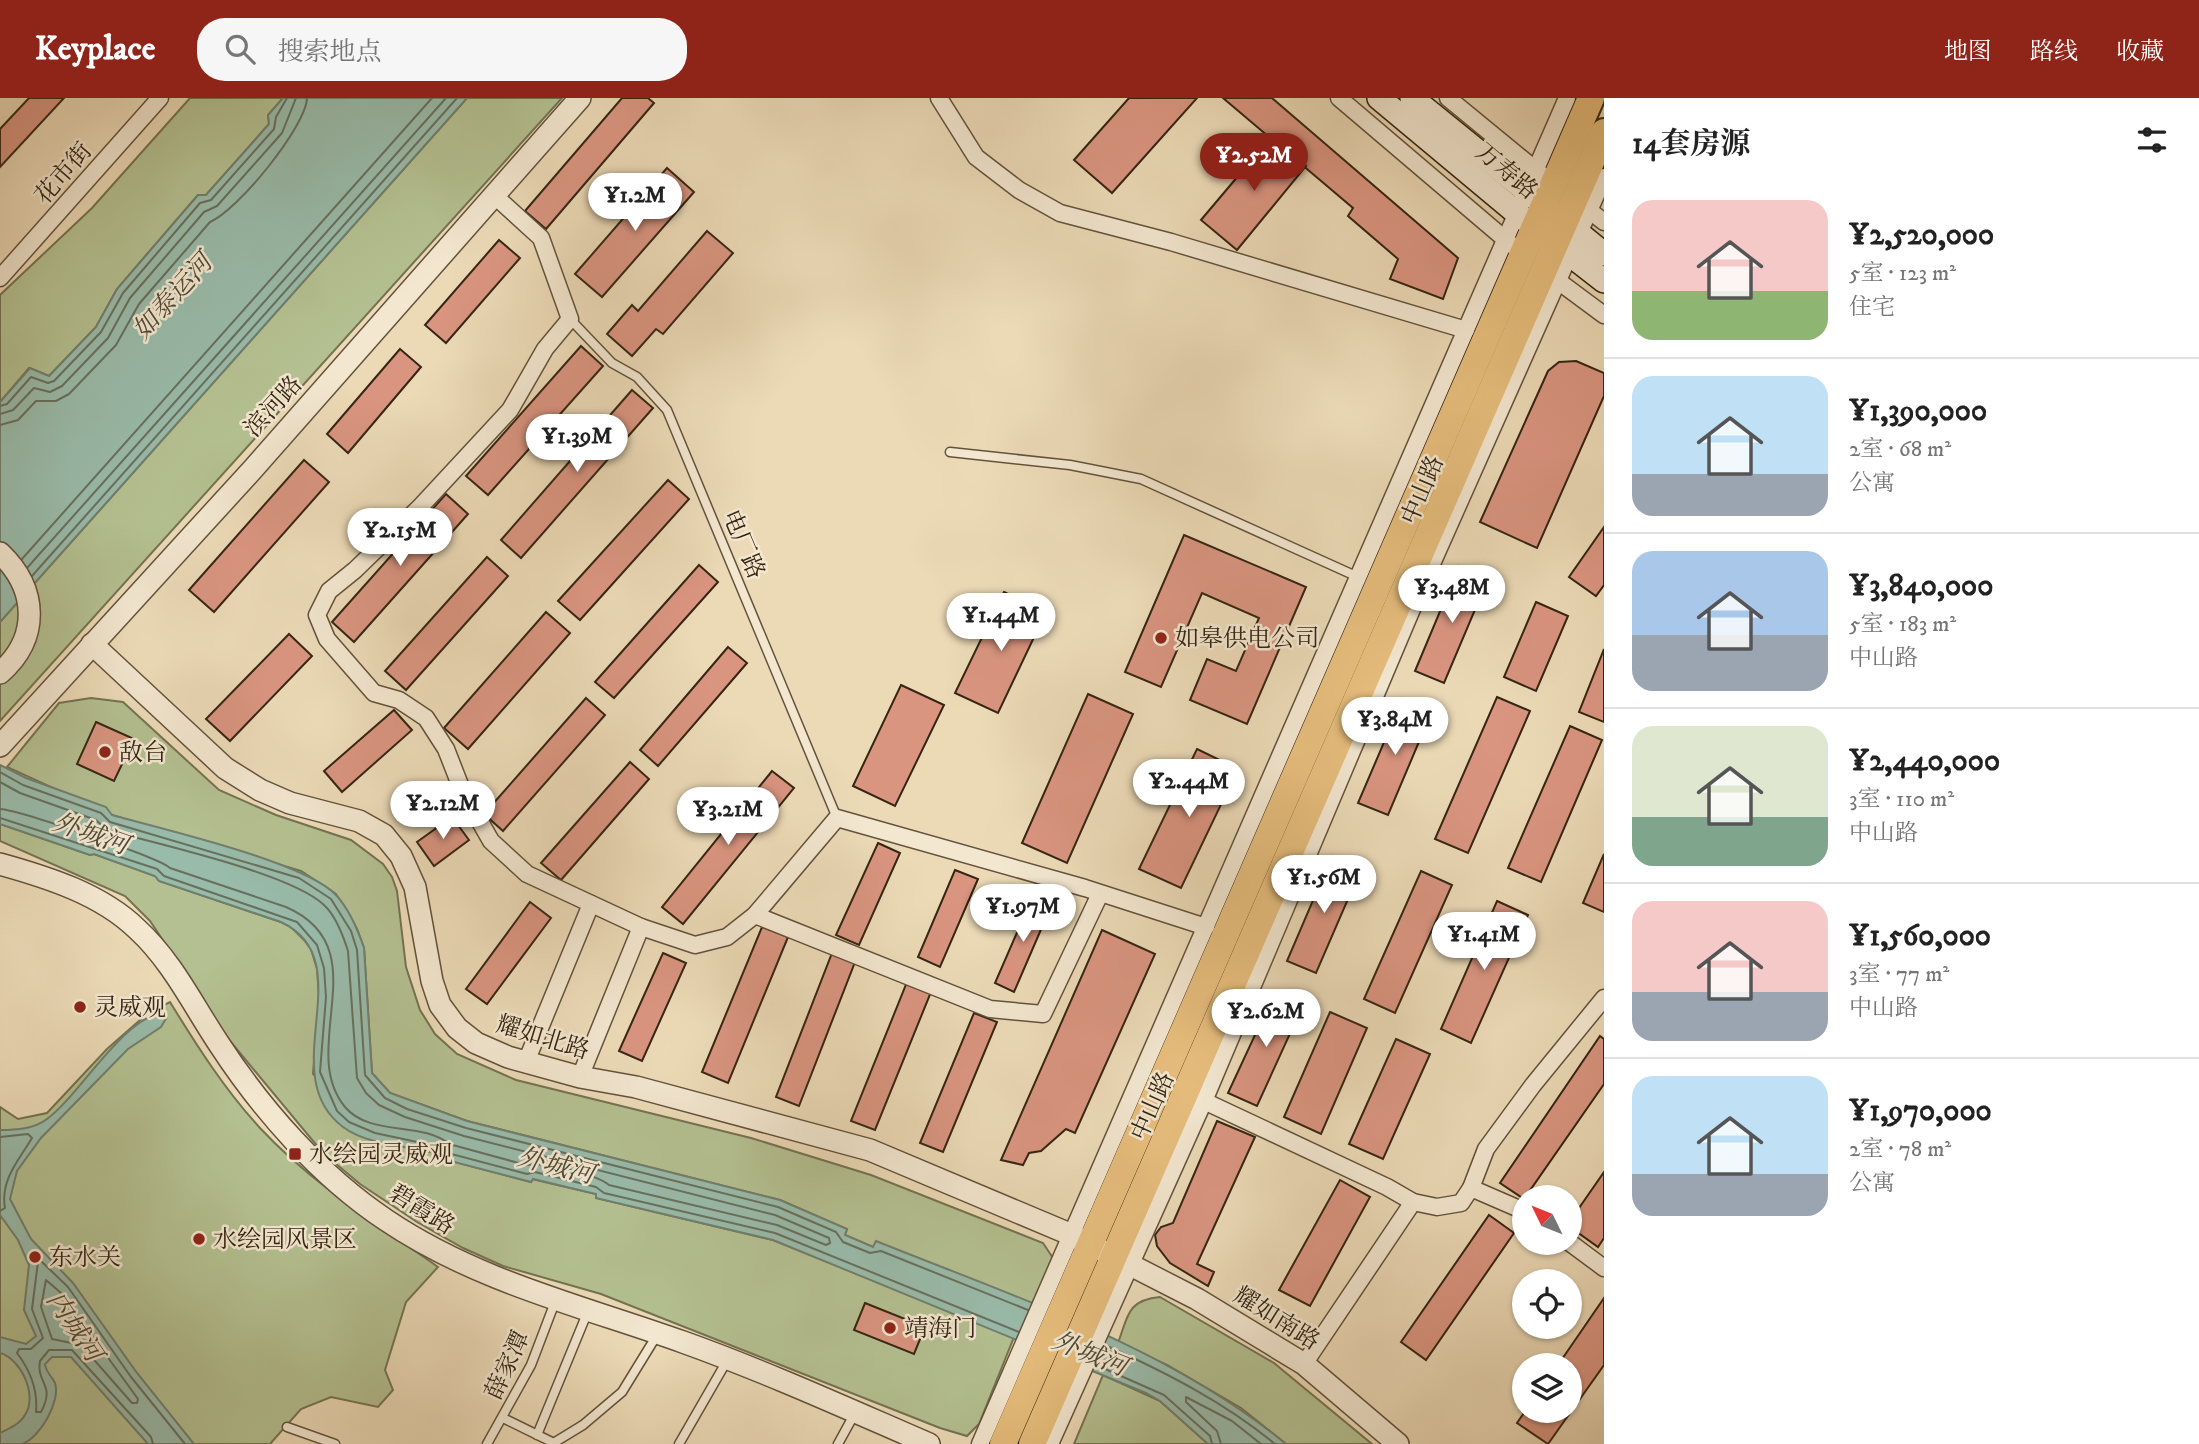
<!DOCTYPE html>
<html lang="zh">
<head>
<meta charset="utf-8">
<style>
	body { margin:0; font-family:"IM FELL DW Pica","Noto Serif SC",serif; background:#f6f6f6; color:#222; height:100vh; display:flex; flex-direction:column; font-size:26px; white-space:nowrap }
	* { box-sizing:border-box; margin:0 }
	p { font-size:23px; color:#767676 }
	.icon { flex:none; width:38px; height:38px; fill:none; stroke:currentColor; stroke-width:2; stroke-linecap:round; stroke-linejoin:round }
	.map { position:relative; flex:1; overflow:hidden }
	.sheet { display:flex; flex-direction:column; background:#fff; width:595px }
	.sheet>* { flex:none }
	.needle { width:46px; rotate:313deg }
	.controls { position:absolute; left:1512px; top:1087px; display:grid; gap:14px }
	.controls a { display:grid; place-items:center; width:70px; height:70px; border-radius:50%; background:#fff; box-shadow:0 2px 5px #0004; font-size:35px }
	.price { position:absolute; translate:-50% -60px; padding:0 16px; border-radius:24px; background:#fff; color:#222; font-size:23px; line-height:46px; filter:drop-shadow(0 2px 4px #0008) }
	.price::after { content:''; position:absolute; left:50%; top:42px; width:21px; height:16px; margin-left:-10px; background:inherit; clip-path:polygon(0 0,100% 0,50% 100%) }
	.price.selected { background:#8f2418; color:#fff }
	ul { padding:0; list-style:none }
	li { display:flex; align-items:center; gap:21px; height:175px; padding:0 28px }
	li+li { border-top:2px solid #e0e0e0 }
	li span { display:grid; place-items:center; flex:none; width:196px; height:140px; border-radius:21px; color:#555 }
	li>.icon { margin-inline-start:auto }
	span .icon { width:84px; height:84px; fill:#fffc; stroke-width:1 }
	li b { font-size:30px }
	h2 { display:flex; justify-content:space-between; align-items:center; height:84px; padding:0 28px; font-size:30px }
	header { display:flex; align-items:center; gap:42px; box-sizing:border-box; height:98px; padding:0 35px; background:#8f2418; color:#fff }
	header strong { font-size:33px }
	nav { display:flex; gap:38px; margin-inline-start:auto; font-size:24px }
	.search { width:490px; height:63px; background:#f6f6f6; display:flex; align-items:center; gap:18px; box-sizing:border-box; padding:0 24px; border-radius:28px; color:#767676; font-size:26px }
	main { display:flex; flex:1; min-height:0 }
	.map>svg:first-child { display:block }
	.green { fill:#b4c091; stroke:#747252; stroke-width:2 }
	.water { fill:#9ba; stroke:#717f6d; stroke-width:2 }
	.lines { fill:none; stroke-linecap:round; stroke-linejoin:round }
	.shore { stroke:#67705e; stroke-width:2 }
	.building { fill:#da9581; stroke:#352512; stroke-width:2 }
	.service-casing { stroke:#63523b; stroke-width:11 }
	.minor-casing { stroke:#63523b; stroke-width:19 }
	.tertiary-casing { stroke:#63523b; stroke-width:24 }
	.secondary-casing { stroke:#352512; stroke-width:26 }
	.primary-casing { stroke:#352512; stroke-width:30 }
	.service { stroke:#f3e7d0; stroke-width:8 }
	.minor { stroke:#f3e7d0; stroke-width:16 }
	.tertiary { stroke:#f3e7d0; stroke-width:21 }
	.secondary { stroke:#f3e7d0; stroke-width:23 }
	.primary { stroke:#e6bd7c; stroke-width:26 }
	.poi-dot { fill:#8f2418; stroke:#f3e7d0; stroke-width:2.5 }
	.labels { text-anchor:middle; stroke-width:5; stroke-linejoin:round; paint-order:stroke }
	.street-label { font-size:24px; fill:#352512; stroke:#f3e7d0 }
	.poi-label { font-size:24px; fill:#352512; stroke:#f3e7d0; text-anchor:start }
	.water-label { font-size:26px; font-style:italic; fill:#4e4a38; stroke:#f3e7d0 }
</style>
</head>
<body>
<header>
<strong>Keyplace</strong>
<div class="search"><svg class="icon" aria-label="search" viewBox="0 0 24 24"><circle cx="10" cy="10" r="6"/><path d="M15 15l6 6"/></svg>搜索地点</div>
<nav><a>地图</a><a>路线</a><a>收藏</a></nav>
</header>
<main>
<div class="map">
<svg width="1604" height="1346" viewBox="0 0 1604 1346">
	<rect width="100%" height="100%" fill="#ecdab7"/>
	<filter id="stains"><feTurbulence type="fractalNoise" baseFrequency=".00286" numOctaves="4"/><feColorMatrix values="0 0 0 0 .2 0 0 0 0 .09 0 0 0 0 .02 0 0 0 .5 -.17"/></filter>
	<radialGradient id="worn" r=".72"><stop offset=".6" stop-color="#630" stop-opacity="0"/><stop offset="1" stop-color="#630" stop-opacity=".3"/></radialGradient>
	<g class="green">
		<path d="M190,0H283L268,17L269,26L206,97H198L117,191L96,229L49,278L29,270L0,304V197L92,110Z"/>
		<path d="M467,0H562L0,623V524Z"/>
		<path d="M91,600L123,604L219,692L276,717L351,742L383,766L392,779L397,793L406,869L420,912L435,936L457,956L516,982L751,1040L871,1077L1043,1145L1053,1160L1032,1206L877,1144L873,1149L845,1137L847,1131L780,1102L467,1023L390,995L372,975L364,850L357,831L336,796L301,773L112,717L7,669L59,605Z"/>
		<path d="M0,726L90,757L94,756L155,778L159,783L281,824L291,829L304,842L311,851L317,871L319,899L313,976L374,1041L436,1055V1059L531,1084L532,1081L596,1096V1100L773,1142L1014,1239L979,1326L967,1338L940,1330L601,1196L503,1168L463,1150L417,1124L360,1086L323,1055L230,943L150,823L125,798L0,743Z"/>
		<path d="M170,904C197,948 225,992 260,1030C311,1085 377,1126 438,1169L406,1204L385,1272L393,1292L378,1309L331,1299L301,1311L270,1346H0V1009L18,1021L47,1015L107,951L148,915Z"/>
		<path d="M1160,1199L1274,1265L1372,1346H1286L1241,1310L1167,1267L1118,1245C1128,1218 1127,1202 1160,1199Z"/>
		<path d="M1103,1277L1160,1303L1208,1346H1074Z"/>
	</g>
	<g class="water">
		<path d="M283,0H467L0,524V304L30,270L49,278L96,229L117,191L198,97H206L269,26L268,17Z"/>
		<path d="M0,667L26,680L106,709L112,717C161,731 307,764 337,798C350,813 358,832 364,850L372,975L390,995L467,1023L780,1102L847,1131L845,1137L873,1149L876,1143C1015,1199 1170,1250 1286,1346H1208L1160,1303L1146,1295L773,1142L596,1100V1096L533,1081L531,1084L435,1059V1055C407,1048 367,1047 343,1029C272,976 364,863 281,824L159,783L155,778L94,756L90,757L0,726Z"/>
		<path d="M163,915L167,919L161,929L128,951L41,1040L17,1073L10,1101L31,1141L73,1185L137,1275L194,1346H148L71,1259H52L45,1266C46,1275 52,1278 55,1285C61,1303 40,1340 22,1346C16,1346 6,1346 0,1346V1335C10,1330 21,1326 26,1315C37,1296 21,1261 0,1255V1239L26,1246L36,1238L24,1212L29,1167L18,1142L0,1117V1032C16,1032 34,1031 47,1021C79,998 123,919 163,915Z"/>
	</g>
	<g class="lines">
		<g class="shore">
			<path d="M0,308L7,306L31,279L48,285L54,283L101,234L123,195L200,105L211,102L274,31L276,19L287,0"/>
			<path d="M0,316L13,312L34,290L50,294L62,288L108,240L130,200L204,114L217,108L282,35L296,0"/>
			<path d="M0,327L18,322L36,303H56L69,296L116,247L139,206L210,124C237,113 306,29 307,0"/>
			<path d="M22,461L432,0"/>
			<path d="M27,470L446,0"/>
			<path d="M32,478L457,0"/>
			<path d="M0,674L23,687L101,715L110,724L299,780L331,801L351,833L357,852L365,977L385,1000L407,1011L466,1030L778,1109L836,1134L843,1144L870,1155L881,1153L1028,1212"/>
			<path d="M0,684L20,695L96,722L107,732C157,746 290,775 324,807C336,818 343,837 348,853L357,980L366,995L379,1007L405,1019L464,1038L775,1117L829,1140L830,1145L826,1147L777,1127L609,1087C596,1076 543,1064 526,1067L449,1046C422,1023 370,1039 345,1009C296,950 380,850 286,809L170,770C158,759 18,712 0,711"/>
			<path d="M0,720L157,771L164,778L297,824L317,847L324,870L326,899L320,974L337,1013L349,1024L375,1035L436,1048L444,1054L527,1076L535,1074L596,1089L604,1095L775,1135L1019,1234"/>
			<path d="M0,1039L28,1036L32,1040C19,1062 0,1082 5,1110L0,1113"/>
			<path d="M46,1182L61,1195L138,1301L137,1305H132L81,1247L52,1241L41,1209Z"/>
			<path d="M1105,1247C1165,1274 1224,1304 1275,1346"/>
			<path d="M1096,1267L1164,1297L1210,1338L1212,1346"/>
			<path d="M153,1346L151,1339L72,1252H49L40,1263C36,1286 56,1286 41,1314H36C38,1291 30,1272 17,1255L19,1251H31L43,1240L32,1211L38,1164H42L68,1189L131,1279L185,1346"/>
			<path d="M1221,1346L1217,1333L1186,1304V1299L1232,1323L1261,1346"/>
		</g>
	</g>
	<g class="building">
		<path d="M29,0H64L0,69V31Z"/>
		<path d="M622,0H648L654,5L546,131L525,113Z"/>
		<path d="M1129,0H1197L1112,95L1074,62Z"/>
		<path d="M1223,0H1272L1458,160L1443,201L1390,181L1398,161L1348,118L1353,110Z"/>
		<path d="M1271,39L1306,68L1237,152L1201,122Z"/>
		<path d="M667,70L694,94L602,199L575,176Z"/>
		<path d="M707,133L733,155L663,236L656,231L632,258L607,236L632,207L638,213Z"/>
		<path d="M499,142L520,160L446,245L425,227Z"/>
		<path d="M581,248L603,268L488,397L466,378Z"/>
		<path d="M400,251L421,269L348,355L327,336Z"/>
		<path d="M1576,263L1604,275V298L1537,450L1480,424L1548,273L1559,264Z"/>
		<path d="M632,292L653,310L521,460L501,442Z"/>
		<path d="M304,362L329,384L214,514L189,492Z"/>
		<path d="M668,382L689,401L580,522L558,503Z"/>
		<path d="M446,396L468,416L354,544L332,524Z"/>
		<path d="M1604,429V487L1596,498L1569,479Z"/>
		<path d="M1184,437L1306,489L1247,626L1190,602L1207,561L1236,573L1259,520L1202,495L1161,589L1125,574Z"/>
		<path d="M487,459L508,478L406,592L385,573Z"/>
		<path d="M699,467L718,484L614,600L595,584Z"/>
		<path d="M1459,468L1488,481L1444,585L1415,573Z"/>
		<path d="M1004,494L1046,514L998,615L955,595Z"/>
		<path d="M1536,504L1568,518L1536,593L1504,579Z"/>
		<path d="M546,514L570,535L468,651L444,630Z"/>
		<path d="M289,536L312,558L230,643L206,621Z"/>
		<path d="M728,549L747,565L658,668L640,652Z"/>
		<path d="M1604,551V624L1579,614Z"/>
		<path d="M901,587L944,607L895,708L853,688Z"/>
		<path d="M1088,596L1133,616L1067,765L1022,745Z"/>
		<path d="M1497,599L1530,613L1468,755L1435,741Z"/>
		<path d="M586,600L605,617L503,733L484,716Z"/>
		<path d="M1403,600L1432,613L1388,717L1358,705Z"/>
		<path d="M394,612L412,632L342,694L324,673Z"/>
		<path d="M96,624L134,641L114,683L77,666Z"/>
		<path d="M1570,628L1602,642L1541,784L1508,770Z"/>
		<path d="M1197,651L1238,671L1181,790L1139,771Z"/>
		<path d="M630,664L649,681L561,782L541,765Z"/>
		<path d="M772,673L794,690L683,826L662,809Z"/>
		<path d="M452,719L469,742L434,768L417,744Z"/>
		<path d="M878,745L900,755L859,847L836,837Z"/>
		<path d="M1604,756V814L1583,805Z"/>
		<path d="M1332,758L1361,771L1316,875L1287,863Z"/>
		<path d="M955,772L978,781L940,869L918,859Z"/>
		<path d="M1421,773L1452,787L1395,915L1364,901Z"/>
		<path d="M1033,798L1052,806L1014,894L995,885Z"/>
		<path d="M1497,803L1528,817L1471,945L1441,931Z"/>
		<path d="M530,804L551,820L487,906L466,891Z"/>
		<path d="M762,829L788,839L728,985L702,974Z"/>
		<path d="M1102,832L1155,856L1075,1035L1066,1031L1041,1053L1029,1055L1023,1067L1001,1062Z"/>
		<path d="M663,855L686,865L642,963L619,953Z"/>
		<path d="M832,855L855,864L799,1008L776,999Z"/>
		<path d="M907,884L931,894L875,1032L851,1023Z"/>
		<path d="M1275,894L1303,907L1257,1008L1228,995Z"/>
		<path d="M1330,914L1367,930L1321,1036L1284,1019Z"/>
		<path d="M974,915L997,924L943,1054L920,1045Z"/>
		<path d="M1600,938L1604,941V986L1524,1101L1500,1085Z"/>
		<path d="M1396,941L1430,956L1383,1061L1349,1046Z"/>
		<path d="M1217,1023L1255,1039L1197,1166L1214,1174L1208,1188L1170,1165L1157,1148L1155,1137L1161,1129L1173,1125Z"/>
		<path d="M1604,1074V1140L1598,1149L1570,1129V1123Z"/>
		<path d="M1340,1082L1370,1099L1310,1208L1279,1192Z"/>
		<path d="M1489,1117L1514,1135L1426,1262L1401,1244Z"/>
		<path d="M1604,1200V1267L1548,1346L1517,1325L1526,1312H1570V1267H1558Z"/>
		<path d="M865,1205L925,1229L914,1256L854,1232Z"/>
	</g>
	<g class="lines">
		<defs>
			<g id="service">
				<path d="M570,221L612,265L637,279L667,312L837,720"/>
				<path d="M950,354L1070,367L1141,381L1358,479"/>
				<path d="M503,1320L556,1346"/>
				<path d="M287,1329L335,1346"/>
				<path d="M537,1337L588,1213"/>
				<path d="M487,1346L531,1267L555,1204"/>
				<path d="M552,1346L583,1327L622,1294L657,1237"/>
				<path d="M679,1346L728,1261"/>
				<path d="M838,1346L855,1315"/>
			</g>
			<g id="minor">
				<path d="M939,0L976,59L1019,92L1060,115L1171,144L1466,232"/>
				<path d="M1339,0L1513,148"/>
				<path d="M1448,0L1543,78"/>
				<path d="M496,99L541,140L570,221L545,251L510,312L421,408L355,472L329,493L317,517L327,541L374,595L399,602L426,620L446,651L462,692L491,743L527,776L641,829L695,847L727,839L755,817L990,911L1043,916L1100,796"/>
				<path d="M1581,106L1604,124"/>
				<path d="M1550,177L1604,217"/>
				<path d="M0,180L160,0"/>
				<path d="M755,817L837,720L1085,790L1206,829"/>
				<path d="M526,964L591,806"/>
				<path d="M580,979L641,829"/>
				<path d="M1204,1003L1387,1089L1413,1104"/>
				<path d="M1471,1090L1486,1051L1533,987L1604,900"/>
				<path d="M1569,1144L1604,1170"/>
				<path d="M1304,1266L1413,1104L1437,1109L1461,1105L1471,1090L1524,1113"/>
				<path d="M980,1346L1567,0"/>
				<path d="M1050,1346L1204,1003L1415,504L1604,79"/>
			</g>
			<g id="tertiary">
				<path d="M0,455C38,491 40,540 0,575"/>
				<path d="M92,546L225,670L260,692L290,705L359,723L384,737L401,758L415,789L432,883L440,907L457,930L476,945L508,959L580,979L636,989L870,1052L1072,1137L1197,1201L1304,1266L1398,1346"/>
				<path d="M0,648L253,371L580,0"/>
				<path d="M0,766C47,779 101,796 137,831C172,863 193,907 219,946C262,1012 320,1078 386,1122C476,1183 582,1208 683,1244C767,1274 848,1311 929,1346"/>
			</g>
			<g id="secondary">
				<path d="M1379,0L1518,116L1604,183"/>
				<path d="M1412,0L1604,156"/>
			</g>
			<g id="primary">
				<path d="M1003,1346L1591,0"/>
				<path d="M1032,1346L1604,34"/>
			</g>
		</defs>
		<use href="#service" class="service-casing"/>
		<use href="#minor" class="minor-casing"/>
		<use href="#tertiary" class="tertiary-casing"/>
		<use href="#secondary" class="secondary-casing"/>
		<use href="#primary" class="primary-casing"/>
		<use href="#service" class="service"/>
		<use href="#minor" class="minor"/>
		<use href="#tertiary" class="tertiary"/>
		<use href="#secondary" class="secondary"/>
		<use href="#primary" class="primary"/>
	</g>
	<g class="poi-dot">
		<circle cx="1161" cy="540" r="7"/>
		<circle cx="105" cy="654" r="7"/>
		<circle cx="80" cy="909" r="7"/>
		<rect x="288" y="1049" width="14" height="14" rx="3.5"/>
		<circle cx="199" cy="1141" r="7"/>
		<circle cx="35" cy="1159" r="7"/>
		<circle cx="890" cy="1230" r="7"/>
	</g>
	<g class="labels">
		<g class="street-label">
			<text transform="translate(1507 73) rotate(40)" y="8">万寿路</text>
			<text transform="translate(63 75) rotate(-49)" y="8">花市街</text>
			<text transform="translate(273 308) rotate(-48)" y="8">滨河路</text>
			<text transform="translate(1422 392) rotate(-67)" y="8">中山路</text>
			<text transform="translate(744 446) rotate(67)" y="8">电厂路</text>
			<text transform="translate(543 939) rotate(17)" y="8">耀如北路</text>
			<text transform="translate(1152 1008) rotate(-66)" y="8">中山路</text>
			<text transform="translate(422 1111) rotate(32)" y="8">碧霞路</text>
			<text transform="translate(1277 1220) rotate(32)" y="8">耀如南路</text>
			<text transform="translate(507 1267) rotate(-65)" y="8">薛家潭</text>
		</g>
		<g class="poi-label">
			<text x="1175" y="548">如皋供电公司</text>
			<text x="119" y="662">敌台</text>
			<text x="94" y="917">灵威观</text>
			<text x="309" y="1064">水绘园灵威观</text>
			<text x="213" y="1149">水绘园风景区</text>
			<text x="49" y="1167">东水关</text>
			<text x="904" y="1238">靖海门</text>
		</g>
		<g class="water-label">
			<text transform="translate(172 198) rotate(-48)" y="9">如泰运河</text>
			<text transform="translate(91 735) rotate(19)" y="9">外城河</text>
			<text transform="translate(556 1067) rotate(14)" y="9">外城河</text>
			<text transform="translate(75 1228) rotate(56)" y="9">内城河</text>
			<text transform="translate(1090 1255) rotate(22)" y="9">外城河</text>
		</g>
	</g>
	<rect width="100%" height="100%" filter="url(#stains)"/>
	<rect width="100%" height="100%" fill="url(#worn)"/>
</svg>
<div class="controls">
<a><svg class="needle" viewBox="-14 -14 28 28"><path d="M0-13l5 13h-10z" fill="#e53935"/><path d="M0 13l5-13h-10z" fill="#767676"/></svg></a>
<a><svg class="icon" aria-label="locate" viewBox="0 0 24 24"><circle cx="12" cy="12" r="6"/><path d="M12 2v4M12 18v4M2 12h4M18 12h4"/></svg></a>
<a><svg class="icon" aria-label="layers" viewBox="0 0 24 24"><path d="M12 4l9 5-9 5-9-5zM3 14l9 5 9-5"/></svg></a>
</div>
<b class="price selected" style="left:1254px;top:95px">¥2.52M</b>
<b class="price" style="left:635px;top:135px">¥1.2M</b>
<b class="price" style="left:577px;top:376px">¥1.39M</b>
<b class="price" style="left:400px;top:470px">¥2.15M</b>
<b class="price" style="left:1452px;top:527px">¥3.48M</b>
<b class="price" style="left:1001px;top:555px">¥1.44M</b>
<b class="price" style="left:1395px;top:659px">¥3.84M</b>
<b class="price" style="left:1189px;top:721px">¥2.44M</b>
<b class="price" style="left:443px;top:743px">¥2.12M</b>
<b class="price" style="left:728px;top:749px">¥3.21M</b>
<b class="price" style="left:1324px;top:817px">¥1.56M</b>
<b class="price" style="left:1023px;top:846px">¥1.97M</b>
<b class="price" style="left:1484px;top:874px">¥1.41M</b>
<b class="price" style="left:1266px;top:951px">¥2.62M</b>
</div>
<section class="sheet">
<h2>14套房源<svg class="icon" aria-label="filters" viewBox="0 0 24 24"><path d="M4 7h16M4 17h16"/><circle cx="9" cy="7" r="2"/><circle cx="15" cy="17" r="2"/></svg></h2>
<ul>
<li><span style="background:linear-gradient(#f6c9c9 65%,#8fb573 0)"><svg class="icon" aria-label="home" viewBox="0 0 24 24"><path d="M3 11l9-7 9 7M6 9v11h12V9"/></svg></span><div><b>¥2,520,000</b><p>5室 · 123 m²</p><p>住宅</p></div></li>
<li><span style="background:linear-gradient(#bfe0f5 70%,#9aa5b1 0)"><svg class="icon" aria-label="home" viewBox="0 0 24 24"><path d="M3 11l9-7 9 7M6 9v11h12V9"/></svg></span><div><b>¥1,390,000</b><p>2室 · 68 m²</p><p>公寓</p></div></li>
<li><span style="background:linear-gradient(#a9c7e8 60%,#9aa5b1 0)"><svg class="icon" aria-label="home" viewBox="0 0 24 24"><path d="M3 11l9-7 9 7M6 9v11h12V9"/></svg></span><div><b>¥3,840,000</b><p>5室 · 183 m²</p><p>中山路</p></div></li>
<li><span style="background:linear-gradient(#dfe7d0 65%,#7fa58c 0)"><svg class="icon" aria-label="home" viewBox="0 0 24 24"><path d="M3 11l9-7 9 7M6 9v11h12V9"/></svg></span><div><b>¥2,440,000</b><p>3室 · 110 m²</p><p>中山路</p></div></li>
<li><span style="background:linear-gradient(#f6c9c9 65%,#9aa5b1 0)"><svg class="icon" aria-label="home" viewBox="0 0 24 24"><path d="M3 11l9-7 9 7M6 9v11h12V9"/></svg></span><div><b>¥1,560,000</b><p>3室 · 77 m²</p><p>中山路</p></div></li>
<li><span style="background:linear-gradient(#bfe0f5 70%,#9aa5b1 0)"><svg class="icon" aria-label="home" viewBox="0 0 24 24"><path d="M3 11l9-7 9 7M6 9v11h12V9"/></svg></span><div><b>¥1,970,000</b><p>2室 · 78 m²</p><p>公寓</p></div></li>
</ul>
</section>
</main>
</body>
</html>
